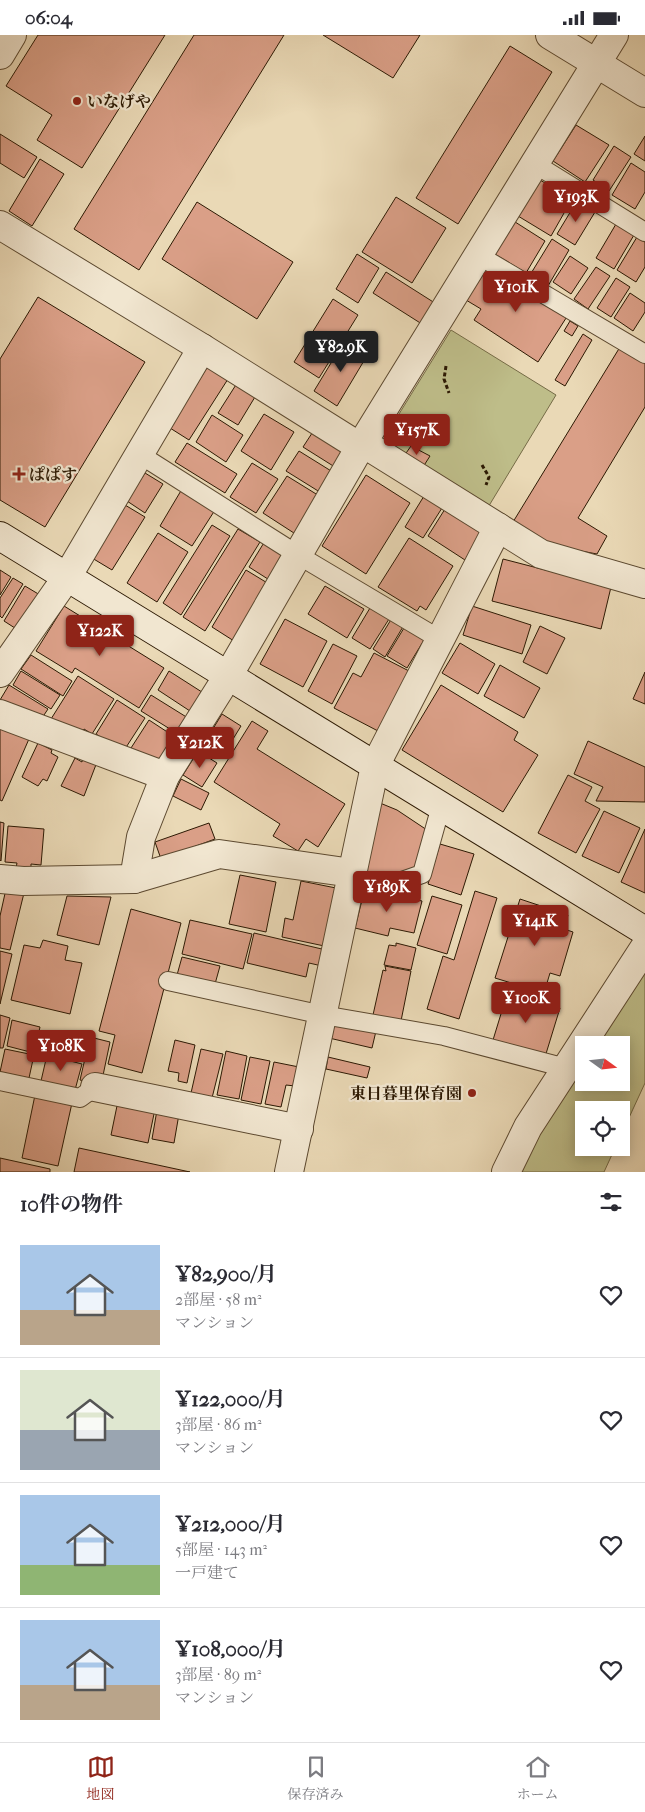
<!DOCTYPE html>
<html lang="ja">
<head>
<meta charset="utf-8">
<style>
	body { margin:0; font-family:"IM FELL French Canon","Noto Serif JP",serif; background:#f2f2f3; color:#2b2b33; height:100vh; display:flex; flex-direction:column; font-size:19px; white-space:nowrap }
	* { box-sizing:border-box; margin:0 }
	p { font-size:16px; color:#7c7c81 }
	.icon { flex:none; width:28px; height:28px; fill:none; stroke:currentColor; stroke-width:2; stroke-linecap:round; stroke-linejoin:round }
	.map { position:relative; height:1137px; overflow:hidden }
	.drawer { display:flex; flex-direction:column; background:#fff; flex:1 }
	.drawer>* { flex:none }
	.needle { width:32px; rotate:105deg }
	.tools { position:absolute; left:575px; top:1001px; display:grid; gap:10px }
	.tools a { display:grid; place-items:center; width:55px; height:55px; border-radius:0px; background:#fff; box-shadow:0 2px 12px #0003; font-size:25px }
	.price { position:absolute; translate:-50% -42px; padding:0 11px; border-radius:5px; background:#8f2418; color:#fff; font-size:16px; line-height:32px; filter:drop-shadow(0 1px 2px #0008) }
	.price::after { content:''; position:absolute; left:50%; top:30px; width:15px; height:11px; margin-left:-8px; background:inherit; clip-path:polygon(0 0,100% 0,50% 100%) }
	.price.current { background:#222; color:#fff }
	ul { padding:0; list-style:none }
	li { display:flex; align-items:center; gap:15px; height:125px; padding:0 20px }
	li+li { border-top:1px solid #e1e1e2 }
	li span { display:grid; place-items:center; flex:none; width:140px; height:100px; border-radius:0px; color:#555 }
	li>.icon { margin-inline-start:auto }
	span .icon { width:60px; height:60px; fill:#fffc; stroke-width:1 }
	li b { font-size:21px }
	h2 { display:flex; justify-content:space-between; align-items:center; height:60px; padding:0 20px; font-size:21px }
	.status { display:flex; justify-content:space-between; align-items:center; height:35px; padding:0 25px; background:#fff; direction:ltr }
	.status svg { height:14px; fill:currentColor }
	.tabs { display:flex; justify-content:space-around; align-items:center; height:70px; border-top:1px solid #e1e1e2; background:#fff; font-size:14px; color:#7c7c81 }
	.tabs a { display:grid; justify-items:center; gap:2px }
	.tabs .current { color:#8f2418 }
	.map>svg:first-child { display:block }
	.green { fill:#bebd89; stroke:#756b46 }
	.building { fill:#da9f87; stroke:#2c1903 }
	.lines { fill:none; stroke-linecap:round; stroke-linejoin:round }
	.lane-casing { stroke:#5c4930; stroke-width:20 }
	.street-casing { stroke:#5c4930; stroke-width:30 }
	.secondary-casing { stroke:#2c1903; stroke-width:30 }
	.path { stroke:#2c1903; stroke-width:3; stroke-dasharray:4 2.5; stroke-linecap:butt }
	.lane { stroke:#f1e6d0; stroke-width:18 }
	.street { stroke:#f1e6d0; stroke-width:28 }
	.secondary { stroke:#f1e6d0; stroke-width:28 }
	.poi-dot { fill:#8f2418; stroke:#f1e6d0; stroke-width:2 }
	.labels { text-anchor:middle; stroke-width:4.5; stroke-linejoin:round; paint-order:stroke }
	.poi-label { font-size:16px; font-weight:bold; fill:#2c1903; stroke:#f1e6d0; text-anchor:start }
</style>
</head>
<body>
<div class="status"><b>06:04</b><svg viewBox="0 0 49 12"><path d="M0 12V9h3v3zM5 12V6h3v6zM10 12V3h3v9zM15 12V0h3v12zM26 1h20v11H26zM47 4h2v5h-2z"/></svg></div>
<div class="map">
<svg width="645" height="1137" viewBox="0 0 645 1137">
	<rect width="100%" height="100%" fill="#ead9b6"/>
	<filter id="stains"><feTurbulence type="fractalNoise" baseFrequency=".004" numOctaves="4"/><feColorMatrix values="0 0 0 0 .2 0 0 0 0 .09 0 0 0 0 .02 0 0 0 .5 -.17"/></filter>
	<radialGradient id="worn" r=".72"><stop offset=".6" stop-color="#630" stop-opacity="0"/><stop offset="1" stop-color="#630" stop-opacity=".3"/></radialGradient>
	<g class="green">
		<path d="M451,295L556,360L487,474L386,413V400Z"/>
		<path d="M645,925V1048L621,1100V1075H584V1112L615,1113L604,1137H514L584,1024V1048H621V1010H592Z"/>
	</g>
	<g class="building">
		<path d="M38,0H165L82,133L37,105L52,80L6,51Z"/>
		<path d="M194,0H284L139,235L74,194Z"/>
		<path d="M323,0H420L393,43Z"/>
		<path d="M510,11L552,37L458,189L416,163Z"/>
		<path d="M576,90L609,110L585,147L553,126Z"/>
		<path d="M0,99L37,122L24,143L0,128Z"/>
		<path d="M645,101V126L634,119Z"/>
		<path d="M614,111L631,122L609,156L593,145Z"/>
		<path d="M40,124L64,139L32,191L9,176Z"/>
		<path d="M631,128L645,137V157L635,174L612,160Z"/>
		<path d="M540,145L572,164L551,201L518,181Z"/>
		<path d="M396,162L446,193L412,248L362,217Z"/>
		<path d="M577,166L595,177L575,210L557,199Z"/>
		<path d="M197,167L293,227L257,284L162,224Z"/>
		<path d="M512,185L545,206L526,238L493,218Z"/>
		<path d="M616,189L634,200L614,234L596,223Z"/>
		<path d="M637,202L645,207V232L636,247L617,235Z"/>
		<path d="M552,204L569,215L548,251L530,240Z"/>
		<path d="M357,219L379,233L358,268L336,254Z"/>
		<path d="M570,221L588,233L571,259L553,247Z"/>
		<path d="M489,228L568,280L538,327L474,285L481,274L466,265Z"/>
		<path d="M596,232L610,241L588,274L574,264Z"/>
		<path d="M386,237L438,270L425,291L373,258Z"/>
		<path d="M616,243L630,252L611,282L597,273Z"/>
		<path d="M630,258L645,268V277L633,296L614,283Z"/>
		<path d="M38,262L145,327L45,492L0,465V324Z"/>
		<path d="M333,264L358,280L319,343L294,327Z"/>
		<path d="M570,286L578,291L572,301L564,296Z"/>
		<path d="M583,299L592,305L565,351L555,345Z"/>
		<path d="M345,305L368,319L337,371L314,356Z"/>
		<path d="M620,312L645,327V372L578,483L607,501L597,519L549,510L513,487Z"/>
		<path d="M208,331L228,344L189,405L170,393Z"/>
		<path d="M239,345L258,357L238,390L218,378Z"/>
		<path d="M264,379L294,397L271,435L241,416Z"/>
		<path d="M212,380L243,400L226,427L196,407Z"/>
		<path d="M316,392L351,414L338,434L303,412Z"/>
		<path d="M187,408L237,439L225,458L175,427Z"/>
		<path d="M411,411L430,421L423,432L404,421Z"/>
		<path d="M299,416L336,439L323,459L286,436Z"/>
		<path d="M252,428L278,444L256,478L230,462Z"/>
		<path d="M145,438L163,449L145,478L127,466Z"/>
		<path d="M366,440L410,468L366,539L322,511Z"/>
		<path d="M287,441L321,462L297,500L263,478Z"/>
		<path d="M182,454L215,475L192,511L160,491Z"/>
		<path d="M424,461L442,473L423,503L405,492Z"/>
		<path d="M125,470L145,482L112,535L92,523Z"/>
		<path d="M445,474L482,498L465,525L428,501Z"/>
		<path d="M212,490L230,501L181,580L163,568Z"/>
		<path d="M238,494L260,507L205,596L183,582Z"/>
		<path d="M158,498L188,517L157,567L127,548Z"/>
		<path d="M409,503L453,531L426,575L420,571L417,576L378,552Z"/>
		<path d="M265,506L287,520L271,546L249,532Z"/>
		<path d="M503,524L611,552L601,594L492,566Z"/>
		<path d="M0,535L11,542L0,560Z"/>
		<path d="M246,535L269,549L234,606L212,592Z"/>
		<path d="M13,543L23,549L2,583L0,581V563Z"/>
		<path d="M25,551L40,560L18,595L4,586Z"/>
		<path d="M325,551L364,574L347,603L308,579Z"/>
		<path d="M64,571L164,633L139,673L75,633L72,638L36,616Z"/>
		<path d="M472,571L531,590L522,619L463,600Z"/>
		<path d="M370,573L389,584L370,614L352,603Z"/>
		<path d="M392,583L404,590L385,622L373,614Z"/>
		<path d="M285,584L327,606L303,652L260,629Z"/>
		<path d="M540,591L565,603L547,639L523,627Z"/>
		<path d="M404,593L424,605L407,633L387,621Z"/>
		<path d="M460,608L495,629L478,659L442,638Z"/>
		<path d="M333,609L357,621L332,669L308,656Z"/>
		<path d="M374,618L409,636L378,696L334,673L353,638L361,642Z"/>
		<path d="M31,620L72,646L63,661L21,634Z"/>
		<path d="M500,630L540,653L524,683L484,661Z"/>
		<path d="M21,636L60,660L51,674L13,650Z"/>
		<path d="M169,636L205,659L193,678L158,655Z"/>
		<path d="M645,637V669L633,664Z"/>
		<path d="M78,641L114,664L92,699L84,694L79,702L51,684Z"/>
		<path d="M9,650L48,674L38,689L0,665Z"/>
		<path d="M441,650L518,697L514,705L538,720L503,777L402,715Z"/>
		<path d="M151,660L188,683L178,699L141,676Z"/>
		<path d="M117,665L145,683L123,717L96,699Z"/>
		<path d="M222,679L241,691L230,709L211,697Z"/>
		<path d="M149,685L175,702L158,729L131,713Z"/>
		<path d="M0,686L32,697L2,766L0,765Z"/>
		<path d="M252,686L268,696L257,714L345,769L318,812L306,804L298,816L273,801L280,789L214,747Z"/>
		<path d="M588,706L645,732V767L596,766L603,752L574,739Z"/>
		<path d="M38,708L52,715L51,718L58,722L47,746L43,744L38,751L22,742Z"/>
		<path d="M198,716L217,728L202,752L183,740Z"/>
		<path d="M83,721L97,727L84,761L61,751L75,723L82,727Z"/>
		<path d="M568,740L592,752L585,766L600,774L576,818L538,798Z"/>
		<path d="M181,744L209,758L201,775L173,761Z"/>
		<path d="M380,768L397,775L427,795L418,836L392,843L364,839Z"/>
		<path d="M604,776L640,793L619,838L582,821Z"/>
		<path d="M0,787L4,788L1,826L0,825Z"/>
		<path d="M209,788L215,804L161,824L155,807Z"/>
		<path d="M8,791L44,794L41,830L31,829V835L16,833L17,828L5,827Z"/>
		<path d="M645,794V858L621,847Z"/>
		<path d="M440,809L474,819L461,860L428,849Z"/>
		<path d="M240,840L276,847L266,897L229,889Z"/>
		<path d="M301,846L341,854L329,912L282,902L285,883L293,885Z"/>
		<path d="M365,853L422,866L414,898L390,893L388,901L355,893Z"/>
		<path d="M6,854L24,858L10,915L0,913V881Z"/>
		<path d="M475,856L497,863L459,984L427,974L443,921L454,925Z"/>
		<path d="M67,861L111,862L99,910L57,900Z"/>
		<path d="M432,861L462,870L447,919L417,910Z"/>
		<path d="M520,864L568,880L564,894L573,897L560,941L550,938L544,958L495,943Z"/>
		<path d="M131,874L181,888L142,1038L108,1029L115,1000L99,996Z"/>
		<path d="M190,885L252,899L243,934L182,919Z"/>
		<path d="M254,898L326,915L322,931L309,928L306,942L247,928Z"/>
		<path d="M43,905L68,911L65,925L82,928L70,979L11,965L24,910L40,913Z"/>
		<path d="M396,908L416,913L411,935L384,930L389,910L396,911Z"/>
		<path d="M0,916L12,919L0,969Z"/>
		<path d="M182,922L220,931L215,949L177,940Z"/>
		<path d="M385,931L411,936L401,986L373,980L383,935L386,936Z"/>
		<path d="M508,956L560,973L545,1022L493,1005Z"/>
		<path d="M0,980L10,983L3,1013H0Z"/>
		<path d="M12,985L40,992L34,1018L7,1011Z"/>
		<path d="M332,986L376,996L372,1013L329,1003Z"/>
		<path d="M90,1002L110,1007L101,1050L80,1045Z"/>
		<path d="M175,1005L195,1010L187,1048L178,1046L179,1038L168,1036Z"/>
		<path d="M5,1014L34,1020L29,1043L0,1037Z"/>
		<path d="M201,1014L223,1019L212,1063L191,1058Z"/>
		<path d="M226,1016L247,1021L239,1064L217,1060Z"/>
		<path d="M47,1020L82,1029L75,1055L41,1046Z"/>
		<path d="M250,1022L270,1026L261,1069L241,1065Z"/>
		<path d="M328,1022L370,1032L367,1043L326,1034Z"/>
		<path d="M274,1027L299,1032L295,1051L286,1050L281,1072L265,1069Z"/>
		<path d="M35,1060L72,1068L58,1131L22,1123Z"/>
		<path d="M118,1066L155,1074L148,1108L111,1100Z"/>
		<path d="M157,1075L179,1079L174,1108L152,1104Z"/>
		<path d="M79,1113L190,1137H74Z"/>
		<path d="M0,1123L50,1134V1137H0Z"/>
	</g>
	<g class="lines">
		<defs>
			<g id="lane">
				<path d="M535,129L645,197"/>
				<path d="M478,220L645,319"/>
				<path d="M139,419L298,520L441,605"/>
				<path d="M350,847L382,853L422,839L441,771"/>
				<path d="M168,946L323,980L444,1001L566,1033"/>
				<path d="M0,1046L80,1063L95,1052"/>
			</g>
			<g id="street">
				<path d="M550,0L645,58"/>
				<path d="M0,20L12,0"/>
				<path d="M0,190L202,313L360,412"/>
				<path d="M363,408L541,519L645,549"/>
				<path d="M0,638L67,542L202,313"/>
				<path d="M0,679L165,741"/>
				<path d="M0,844L23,846L134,844L219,819L352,838"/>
				<path d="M134,844L141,802L165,741L228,641L360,412L614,0"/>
				<path d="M95,1052L299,1094"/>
				<path d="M289,1137L375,731L498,492"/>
				<path d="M506,1137L528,1092L645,912"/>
			</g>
			<path id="secondary" d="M0,501L645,896"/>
		</defs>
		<use href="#lane" class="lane-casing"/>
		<use href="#street" class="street-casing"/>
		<use href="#secondary" class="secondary-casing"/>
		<g class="path">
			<path d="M446,331L444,344L449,358"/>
			<path d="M482,430L489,442L486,450"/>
		</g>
		<use href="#lane" class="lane"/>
		<use href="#street" class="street"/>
		<use href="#secondary" class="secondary"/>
	</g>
	<g class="poi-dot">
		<circle cx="77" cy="66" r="5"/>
		<path d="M16.5 431.5h5v5h5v5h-5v5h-5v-5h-5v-5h5z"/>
		<circle cx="472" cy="1058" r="5"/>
	</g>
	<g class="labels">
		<g class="poi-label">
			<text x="87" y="72">いなげや</text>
			<text x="29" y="445">ぱぱす</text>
			<text x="462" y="1064" text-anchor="end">東日暮里保育園</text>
		</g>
	</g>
	<rect width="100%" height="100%" filter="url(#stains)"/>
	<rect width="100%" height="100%" fill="url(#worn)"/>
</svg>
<div class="tools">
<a><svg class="needle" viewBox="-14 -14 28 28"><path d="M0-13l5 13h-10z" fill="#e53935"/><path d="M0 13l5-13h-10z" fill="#7c7c81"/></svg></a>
<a><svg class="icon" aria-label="locate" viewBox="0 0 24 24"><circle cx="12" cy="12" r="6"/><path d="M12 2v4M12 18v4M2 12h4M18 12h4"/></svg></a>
</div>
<b class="price" style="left:576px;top:188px">¥193K</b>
<b class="price" style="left:516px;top:278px">¥101K</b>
<b class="price current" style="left:341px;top:338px">¥82.9K</b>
<b class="price" style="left:417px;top:421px">¥157K</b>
<b class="price" style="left:100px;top:622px">¥122K</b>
<b class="price" style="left:200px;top:734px">¥212K</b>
<b class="price" style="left:387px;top:878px">¥189K</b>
<b class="price" style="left:535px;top:912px">¥141K</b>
<b class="price" style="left:526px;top:989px">¥100K</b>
<b class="price" style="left:61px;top:1037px">¥108K</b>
</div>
<section class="drawer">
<h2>10件の物件<svg class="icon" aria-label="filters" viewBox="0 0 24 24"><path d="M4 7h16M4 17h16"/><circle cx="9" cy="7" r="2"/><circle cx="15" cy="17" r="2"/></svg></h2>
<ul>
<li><span style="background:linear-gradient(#a9c7e8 65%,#b9a48a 0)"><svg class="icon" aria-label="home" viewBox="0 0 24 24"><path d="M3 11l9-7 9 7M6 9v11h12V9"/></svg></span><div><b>¥82,900/月</b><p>2部屋 · 58 m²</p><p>マンション</p></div><svg class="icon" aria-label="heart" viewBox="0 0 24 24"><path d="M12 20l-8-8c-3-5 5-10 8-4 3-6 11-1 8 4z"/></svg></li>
<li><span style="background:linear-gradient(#dfe7d0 60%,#9aa5b1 0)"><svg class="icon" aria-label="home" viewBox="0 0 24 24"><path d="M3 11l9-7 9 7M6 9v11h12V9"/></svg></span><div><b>¥122,000/月</b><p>3部屋 · 86 m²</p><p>マンション</p></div><svg class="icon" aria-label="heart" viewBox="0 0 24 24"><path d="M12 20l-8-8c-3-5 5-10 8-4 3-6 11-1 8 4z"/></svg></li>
<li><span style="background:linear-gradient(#a9c7e8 70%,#8fb573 0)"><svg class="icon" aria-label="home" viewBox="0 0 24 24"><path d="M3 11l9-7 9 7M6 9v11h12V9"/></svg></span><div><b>¥212,000/月</b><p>5部屋 · 143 m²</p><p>一戸建て</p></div><svg class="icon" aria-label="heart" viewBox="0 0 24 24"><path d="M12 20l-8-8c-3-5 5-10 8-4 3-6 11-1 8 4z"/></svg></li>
<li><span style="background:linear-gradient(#a9c7e8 65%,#b9a48a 0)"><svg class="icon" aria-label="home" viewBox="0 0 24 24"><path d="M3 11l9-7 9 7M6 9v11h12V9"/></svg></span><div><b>¥108,000/月</b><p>3部屋 · 89 m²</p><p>マンション</p></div><svg class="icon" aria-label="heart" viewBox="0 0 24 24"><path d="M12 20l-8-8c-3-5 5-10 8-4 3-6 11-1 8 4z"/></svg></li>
</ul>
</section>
<nav class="tabs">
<a class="current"><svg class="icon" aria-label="map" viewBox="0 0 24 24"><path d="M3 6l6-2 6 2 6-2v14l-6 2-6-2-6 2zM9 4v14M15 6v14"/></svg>地図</a>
<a><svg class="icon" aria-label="saved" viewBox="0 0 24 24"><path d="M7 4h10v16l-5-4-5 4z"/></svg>保存済み</a>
<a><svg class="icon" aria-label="home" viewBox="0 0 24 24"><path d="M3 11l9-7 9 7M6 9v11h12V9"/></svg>ホーム</a>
</nav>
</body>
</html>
